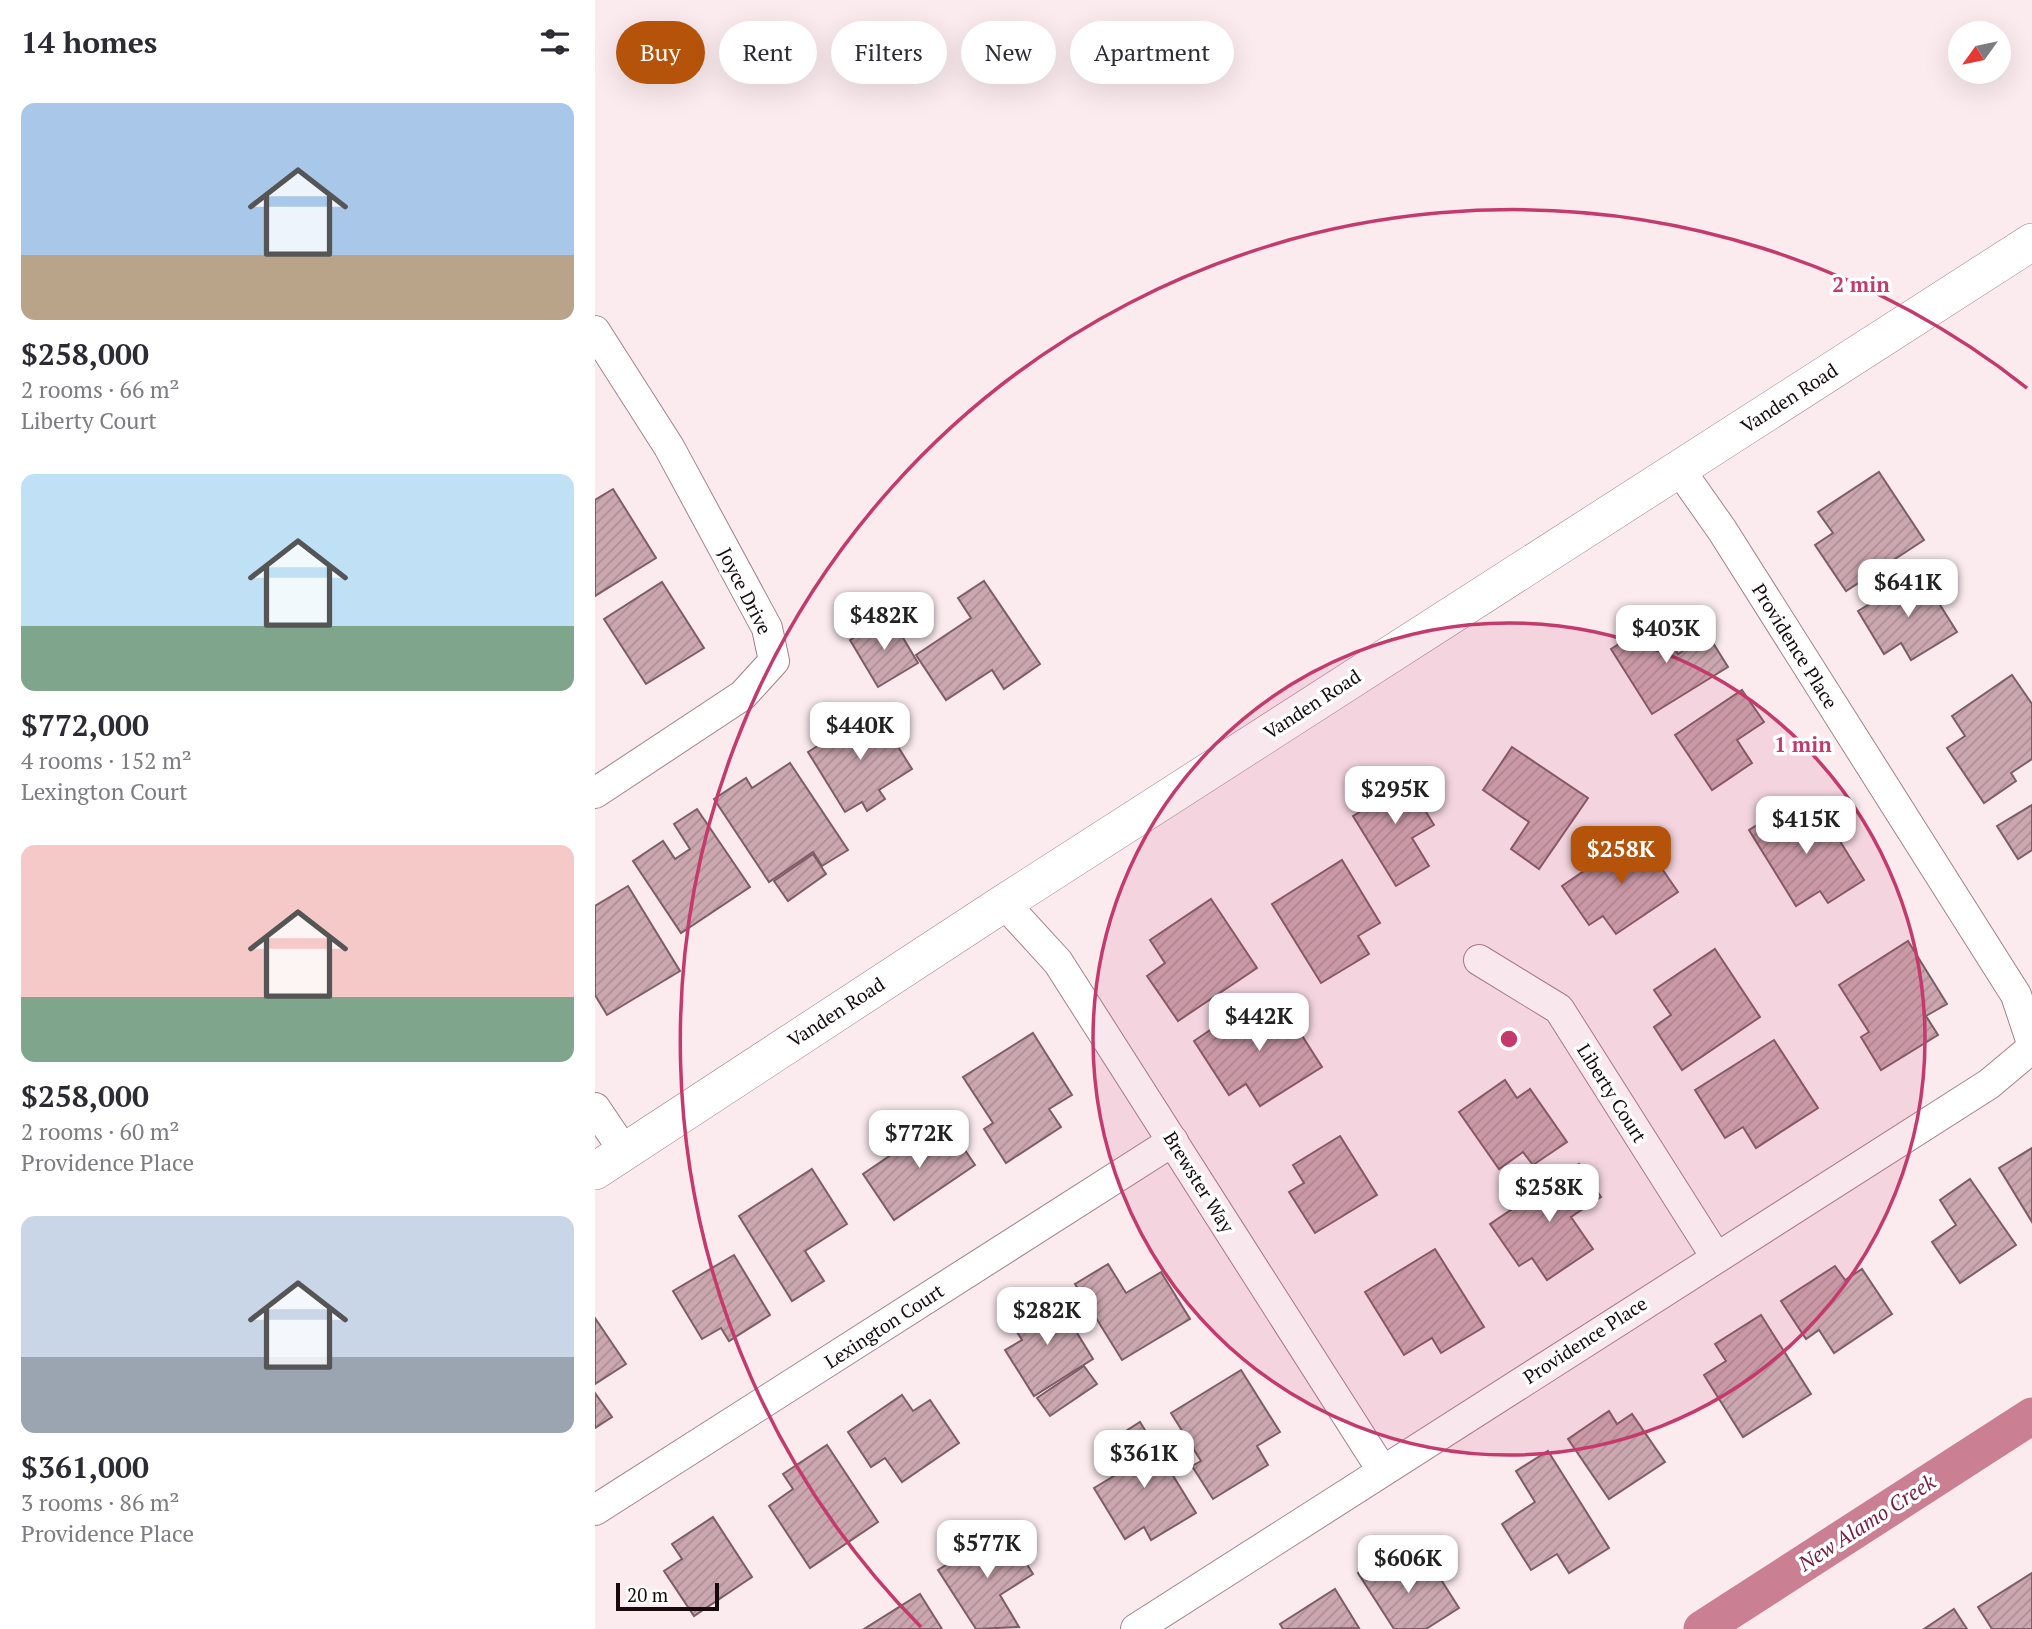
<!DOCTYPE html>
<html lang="en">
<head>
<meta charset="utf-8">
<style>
	body { margin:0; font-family:"PT Serif",serif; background:#f7f7f7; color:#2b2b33; height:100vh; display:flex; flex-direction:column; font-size:26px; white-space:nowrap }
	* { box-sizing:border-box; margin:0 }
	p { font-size:23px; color:#7c7c81 }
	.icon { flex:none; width:38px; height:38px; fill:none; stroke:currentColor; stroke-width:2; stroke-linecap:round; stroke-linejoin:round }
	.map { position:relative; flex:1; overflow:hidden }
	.side { display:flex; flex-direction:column; background:#fff; width:595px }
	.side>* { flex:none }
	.banner { position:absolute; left:21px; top:21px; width:665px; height:63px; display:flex; gap:14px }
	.needle { width:46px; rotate:237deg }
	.fabs { position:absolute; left:1353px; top:21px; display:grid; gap:14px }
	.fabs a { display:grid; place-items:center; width:63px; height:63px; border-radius:50%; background:#fff; box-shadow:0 7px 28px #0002; font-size:35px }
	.scale { position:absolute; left:21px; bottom:18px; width:103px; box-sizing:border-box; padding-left:7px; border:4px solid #160a0d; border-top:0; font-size:19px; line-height:24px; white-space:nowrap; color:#160a0d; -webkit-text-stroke:5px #fff; paint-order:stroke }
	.price { position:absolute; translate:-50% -60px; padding:0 16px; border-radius:14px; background:#fff; color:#222; font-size:23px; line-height:46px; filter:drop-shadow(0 2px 4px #0008) }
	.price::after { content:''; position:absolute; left:50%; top:42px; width:21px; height:16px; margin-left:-10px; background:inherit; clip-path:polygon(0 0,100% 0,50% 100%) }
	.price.current { background:#b45309; color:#fff }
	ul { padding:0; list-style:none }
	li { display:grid; align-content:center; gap:14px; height:371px; padding:0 21px }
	li span { display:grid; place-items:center; height:217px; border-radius:14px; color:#555 }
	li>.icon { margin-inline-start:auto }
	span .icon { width:126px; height:126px; fill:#fffc; stroke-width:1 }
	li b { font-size:30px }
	h2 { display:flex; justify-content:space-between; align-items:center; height:84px; padding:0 21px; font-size:30px }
	.tag { padding:0 24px; border-radius:32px; background:#fff; box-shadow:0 7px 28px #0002; font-size:24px; line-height:63px }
	.tag.current { background:#b45309; color:#fff }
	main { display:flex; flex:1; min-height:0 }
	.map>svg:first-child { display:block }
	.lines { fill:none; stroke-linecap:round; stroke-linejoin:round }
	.canal { stroke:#cb7f93; stroke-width:37 }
	.building { fill:url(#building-hatch); stroke:#7e5e66; stroke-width:2 }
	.minor-casing { stroke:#a38189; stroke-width:32 }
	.tertiary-casing { stroke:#a38189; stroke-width:38 }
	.minor { stroke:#fff; stroke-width:30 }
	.tertiary { stroke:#fff; stroke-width:37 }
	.ring { fill:none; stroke:#c53a6d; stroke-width:3.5 }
	.labels { text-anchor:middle; stroke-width:7; stroke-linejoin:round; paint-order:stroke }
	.street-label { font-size:19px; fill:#160a0d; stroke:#fff }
	.water-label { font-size:21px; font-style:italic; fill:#771d3f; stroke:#fff }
	.centre { fill:#c53a6d; stroke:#fff; stroke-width:3.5 }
	.ring-label { font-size:21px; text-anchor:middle; font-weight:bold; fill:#c53a6d; stroke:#fff; stroke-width:7; stroke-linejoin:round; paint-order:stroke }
</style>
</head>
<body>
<main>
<section class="side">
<h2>14 homes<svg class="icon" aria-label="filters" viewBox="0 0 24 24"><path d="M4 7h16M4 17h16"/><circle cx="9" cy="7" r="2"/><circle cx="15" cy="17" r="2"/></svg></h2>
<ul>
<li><span style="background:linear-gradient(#a9c7e8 70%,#b9a48a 0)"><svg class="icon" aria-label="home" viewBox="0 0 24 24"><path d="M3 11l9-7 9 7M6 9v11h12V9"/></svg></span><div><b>$258,000</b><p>2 rooms · 66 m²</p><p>Liberty Court</p></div></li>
<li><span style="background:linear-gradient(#bfe0f5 70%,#7fa58c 0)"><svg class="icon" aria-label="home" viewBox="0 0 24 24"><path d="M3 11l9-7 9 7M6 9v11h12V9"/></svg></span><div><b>$772,000</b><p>4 rooms · 152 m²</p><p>Lexington Court</p></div></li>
<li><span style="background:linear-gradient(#f6c9c9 70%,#7fa58c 0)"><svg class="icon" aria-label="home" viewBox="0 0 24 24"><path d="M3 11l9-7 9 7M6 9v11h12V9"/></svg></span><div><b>$258,000</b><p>2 rooms · 60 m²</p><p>Providence Place</p></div></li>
<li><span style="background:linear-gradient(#c9d6e8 65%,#9aa5b1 0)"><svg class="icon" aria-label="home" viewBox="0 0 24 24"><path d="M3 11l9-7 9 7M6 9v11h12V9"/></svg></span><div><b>$361,000</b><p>3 rooms · 86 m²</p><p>Providence Place</p></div></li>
</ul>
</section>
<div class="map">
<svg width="1437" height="1629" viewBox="0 0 1437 1629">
	<defs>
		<pattern id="building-hatch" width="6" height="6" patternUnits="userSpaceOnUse" patternTransform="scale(1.75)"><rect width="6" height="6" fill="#cba7af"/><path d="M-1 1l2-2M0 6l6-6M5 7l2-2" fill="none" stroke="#ae8e95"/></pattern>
	</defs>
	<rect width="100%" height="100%" fill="#fbebef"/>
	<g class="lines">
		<path class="canal" d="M1107,1629L1437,1416"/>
	</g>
	<g class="building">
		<path d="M1284,472L1329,540L1251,591L1220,545L1238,533L1223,512Z"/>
		<path d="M18,489L61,558L0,596V500Z"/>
		<path d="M1325,573L1362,632L1316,660L1306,643L1289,654L1263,611Z"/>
		<path d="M389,581L445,664L409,689L397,670L351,700L321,655L376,618L363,598Z"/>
		<path d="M67,582L109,648L51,684L9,619Z"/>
		<path d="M295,616L323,663L283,687L255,640Z"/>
		<path d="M1062,620L1083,654L1113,635L1133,667L1057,714L1016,649Z"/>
		<path d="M1417,675L1437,704V759L1416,773L1421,781L1389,803L1352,748L1370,736L1357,716Z"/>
		<path d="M1147,690L1169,722L1142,740L1157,763L1117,790L1080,735Z"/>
		<path d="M280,710L317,769L284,790L290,799L272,811L267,802L250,812L213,752Z"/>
		<path d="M917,747L993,798L944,869L916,849L934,822L888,790Z"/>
		<path d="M195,763L253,850L227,866L218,852L174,882L119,799L151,778L157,788Z"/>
		<path d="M804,768L839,825L817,838L834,866L801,886L758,816L776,805L768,790Z"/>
		<path d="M1200,801L1220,834L1235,825L1269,880L1233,903L1225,891L1201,906L1154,830Z"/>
		<path d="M1437,805V850L1423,859L1402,826Z"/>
		<path d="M102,809L155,887L86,933L38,861L68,841L80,859L95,849L79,824Z"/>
		<path d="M1043,834L1083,892L1021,934L1008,916L994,925L967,886Z"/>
		<path d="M218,854L231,874L193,901L179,881Z"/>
		<path d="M747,860L785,923L763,936L774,954L726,983L677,904Z"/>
		<path d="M33,886L85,971L12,1015L0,995V906Z"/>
		<path d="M616,899L662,968L583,1021L552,976L570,963L555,940Z"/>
		<path d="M1313,941L1352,1004L1331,1016L1343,1035L1286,1070L1266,1037L1274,1032L1244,985Z"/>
		<path d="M1120,949L1165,1017L1087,1070L1059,1027L1076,1015L1059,990Z"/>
		<path d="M683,998L727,1067L665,1106L651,1084L634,1095L599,1041L630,1020L635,1029Z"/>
		<path d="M438,1033L477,1095L454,1109L466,1127L411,1163L389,1129L398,1123L368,1077Z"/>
		<path d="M1179,1040L1223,1108L1161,1148L1148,1127L1130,1138L1100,1090Z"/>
		<path d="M910,1080L922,1098L935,1089L972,1142L938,1165L928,1152L904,1169L864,1112Z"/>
		<path d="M349,1119L380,1165L299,1220L268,1174Z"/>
		<path d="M745,1136L782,1195L720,1233L694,1192L709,1183L698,1165Z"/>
		<path d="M1437,1148V1222L1404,1168Z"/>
		<path d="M984,1164L1006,1197L976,1217L998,1249L952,1280L937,1258L924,1266L895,1224Z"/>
		<path d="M217,1169L252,1224L210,1251L229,1281L197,1301L144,1216Z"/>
		<path d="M1375,1179L1421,1245L1365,1283L1337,1242L1361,1225L1345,1200Z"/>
		<path d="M840,1249L889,1327L846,1353L837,1338L809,1355L770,1292Z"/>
		<path d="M139,1255L175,1315L134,1341L126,1328L107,1339L78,1291Z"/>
		<path d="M513,1264L531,1293L566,1272L595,1319L527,1360L480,1284Z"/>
		<path d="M1240,1266L1250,1280L1267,1269L1297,1314L1239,1353L1224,1330L1211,1339L1186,1301Z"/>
		<path d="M460,1297L498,1359L439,1396L410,1350L427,1340L417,1324Z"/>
		<path d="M1166,1315L1216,1394L1148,1437L1109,1375L1131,1361L1120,1344Z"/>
		<path d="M0,1318L31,1364L0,1384Z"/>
		<path d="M489,1366L502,1384L455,1416L442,1398Z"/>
		<path d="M646,1370L685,1432L662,1446L673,1465L618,1499L597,1466L606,1461L576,1413Z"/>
		<path d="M0,1393L17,1417L0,1428Z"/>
		<path d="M307,1395L318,1411L335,1400L364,1443L307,1482L290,1458L276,1467L253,1432Z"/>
		<path d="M1014,1411L1022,1424L1037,1414L1070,1462L1014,1499L973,1439Z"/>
		<path d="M545,1422L601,1513L556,1540L549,1527L530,1539L499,1488L537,1465L520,1438Z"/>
		<path d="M232,1445L283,1522L215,1568L174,1506L198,1489L188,1474Z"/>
		<path d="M953,1451L1014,1548L974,1573L962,1554L936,1570L907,1524L940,1502L921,1471Z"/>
		<path d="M118,1517L157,1577L99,1616L69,1571L87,1559L77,1544Z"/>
		<path d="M409,1528L438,1574L405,1595L424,1627L381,1629L343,1570Z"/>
		<path d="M794,1553L811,1580L836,1564L864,1608L831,1629H799L763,1573Z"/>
		<path d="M1437,1573V1629H1397L1383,1607Z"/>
		<path d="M740,1589L764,1628L688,1629L685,1624Z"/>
		<path d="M325,1594L347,1629H269Z"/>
		<path d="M1359,1609L1372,1629H1329Z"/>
	</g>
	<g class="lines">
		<defs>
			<g id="minor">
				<path d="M0,331L74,447L172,628L179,661L148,695L0,793"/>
				<path d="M1084,469L1127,530L1421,995L1437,1043"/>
				<path d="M409,903L463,962L787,1470"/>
				<path d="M884,960L964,1009L1121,1257"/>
				<path d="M0,1108L29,1151"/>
				<path d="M0,1510L578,1141"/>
				<path d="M541,1629L1394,1084L1437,1048"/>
			</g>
			<path id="tertiary" d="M0,1171L409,903L1437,242"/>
		</defs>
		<use href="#minor" class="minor-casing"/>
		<use href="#tertiary" class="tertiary-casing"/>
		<use href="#minor" class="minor"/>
		<use href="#tertiary" class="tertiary"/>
	</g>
	<circle cx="914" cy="1039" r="416" fill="#c53a6d" fill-opacity=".12"/>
	<g class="ring">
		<circle cx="914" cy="1039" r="416"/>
		<path d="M326 1627A832 832 0 0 1 1432 388"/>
	</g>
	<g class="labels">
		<g class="street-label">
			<text transform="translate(1194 398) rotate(-33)" y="7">Vanden Road</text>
			<text transform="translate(150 591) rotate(63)" y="7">Joyce Drive</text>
			<text transform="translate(1200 646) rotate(58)" y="7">Providence Place</text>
			<text transform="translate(717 704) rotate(-33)" y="7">Vanden Road</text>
			<text transform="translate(241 1012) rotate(-33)" y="7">Vanden Road</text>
			<text transform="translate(1017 1093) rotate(58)" y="7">Liberty Court</text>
			<text transform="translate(604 1182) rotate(58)" y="7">Brewster Way</text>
			<text transform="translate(289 1326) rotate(-33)" y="7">Lexington Court</text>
			<text transform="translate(990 1340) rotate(-33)" y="7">Providence Place</text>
		</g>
		<g class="water-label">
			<text transform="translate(1272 1523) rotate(-33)" y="7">New Alamo Creek</text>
		</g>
	</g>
	<circle cx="914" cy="1039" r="10" class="centre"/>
	<g class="ring-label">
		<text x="1266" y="292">2 min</text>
		<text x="1208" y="752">1 min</text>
	</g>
</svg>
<div class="fabs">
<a><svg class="needle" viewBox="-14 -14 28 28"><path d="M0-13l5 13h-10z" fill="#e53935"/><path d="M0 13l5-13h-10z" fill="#7c7c81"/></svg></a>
</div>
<div class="scale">20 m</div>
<b class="price" style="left:1313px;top:619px">$641K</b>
<b class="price" style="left:289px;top:652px">$482K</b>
<b class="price" style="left:1071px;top:665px">$403K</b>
<b class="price" style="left:265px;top:762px">$440K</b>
<b class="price" style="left:800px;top:826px">$295K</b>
<b class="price" style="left:1211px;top:856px">$415K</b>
<b class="price current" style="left:1026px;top:886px">$258K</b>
<b class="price" style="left:664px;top:1053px">$442K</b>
<b class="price" style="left:324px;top:1170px">$772K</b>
<b class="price" style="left:954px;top:1224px">$258K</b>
<b class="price" style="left:452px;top:1347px">$282K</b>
<b class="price" style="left:549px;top:1490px">$361K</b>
<b class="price" style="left:392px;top:1580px">$577K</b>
<b class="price" style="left:813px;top:1595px">$606K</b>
<div class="banner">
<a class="tag current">Buy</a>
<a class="tag">Rent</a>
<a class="tag">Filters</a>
<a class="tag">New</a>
<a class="tag">Apartment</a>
</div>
</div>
</main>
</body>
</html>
